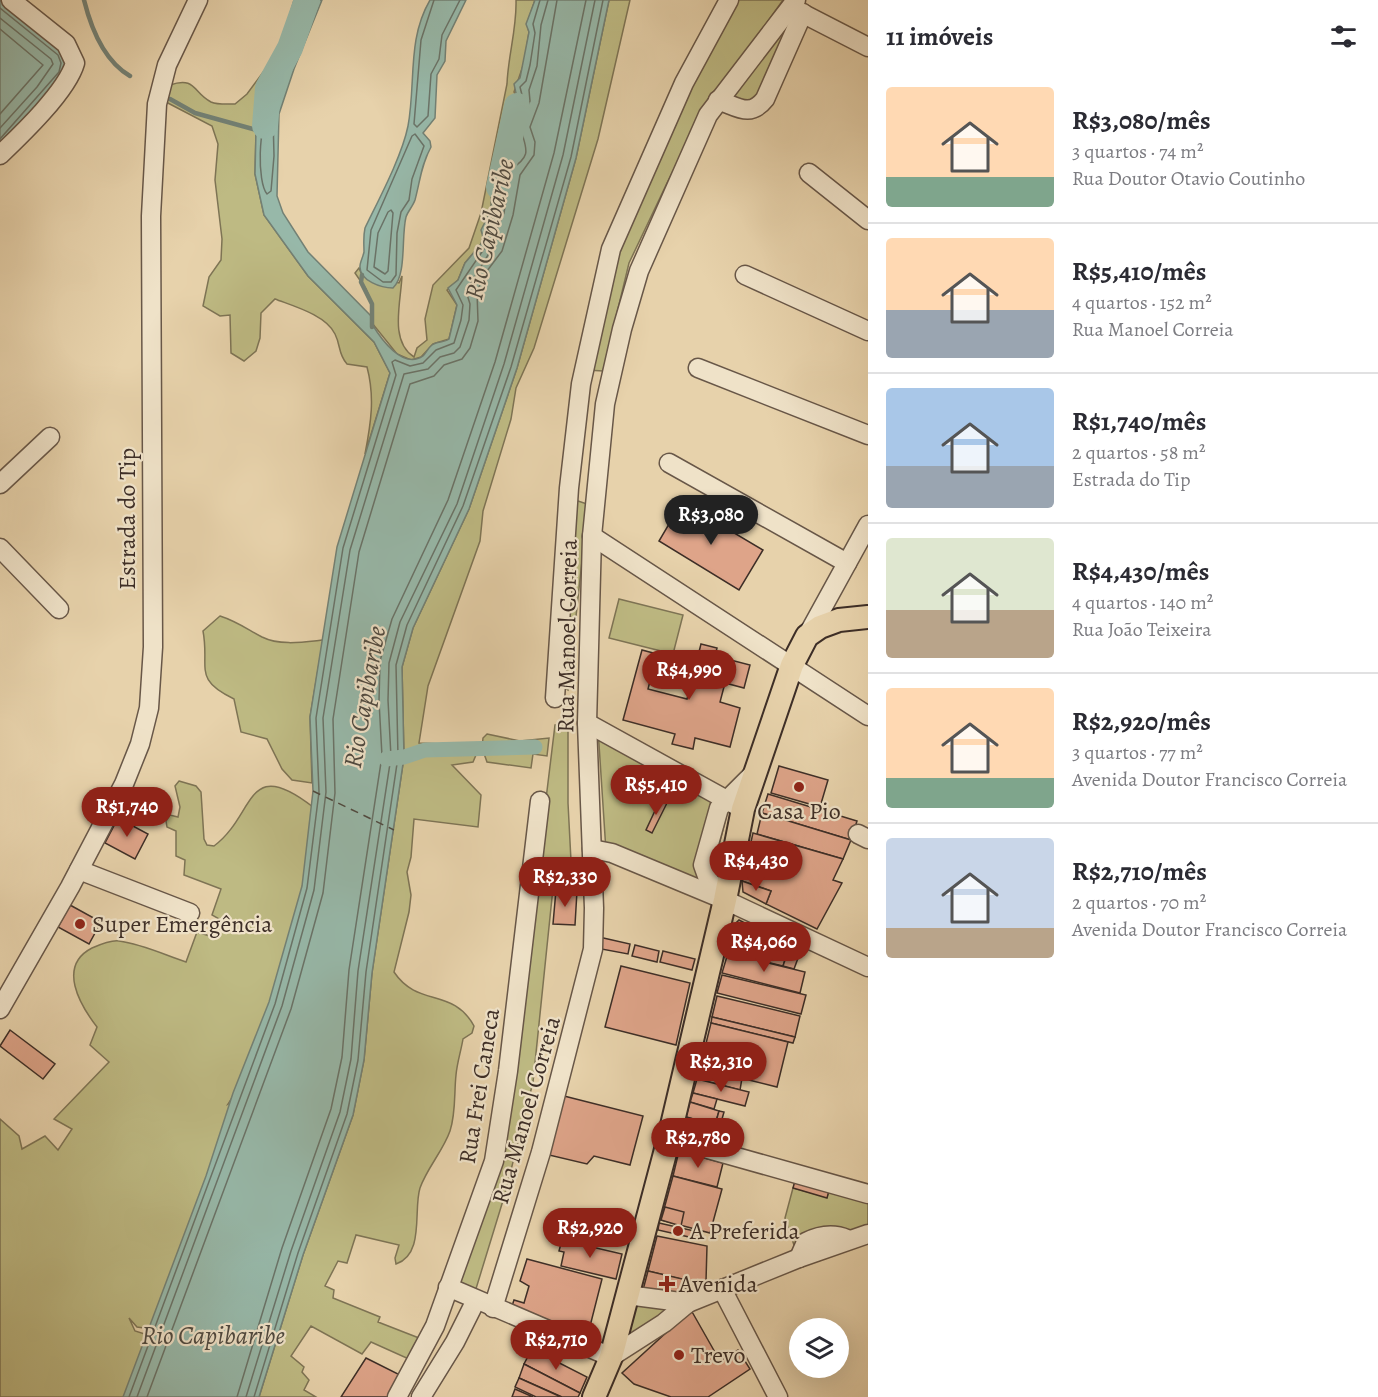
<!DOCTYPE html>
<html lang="pt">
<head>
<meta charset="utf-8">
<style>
	body { margin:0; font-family:Alegreya,serif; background:#f2f2f3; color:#2b2b33; height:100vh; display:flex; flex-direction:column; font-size:22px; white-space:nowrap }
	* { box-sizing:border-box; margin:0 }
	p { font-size:20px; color:#7c7c81 }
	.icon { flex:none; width:33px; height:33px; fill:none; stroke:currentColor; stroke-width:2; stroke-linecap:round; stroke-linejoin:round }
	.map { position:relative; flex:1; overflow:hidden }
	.side { display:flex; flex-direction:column; background:#fff; width:510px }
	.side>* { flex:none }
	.buttons { position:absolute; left:789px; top:1318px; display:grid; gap:12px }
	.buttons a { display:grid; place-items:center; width:60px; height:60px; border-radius:50%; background:#fff; box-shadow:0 6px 24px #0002; font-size:30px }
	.price { position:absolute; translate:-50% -51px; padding:0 14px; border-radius:21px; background:#8f2418; color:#fff; font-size:20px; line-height:39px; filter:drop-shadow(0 2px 3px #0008) }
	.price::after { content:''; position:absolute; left:50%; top:36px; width:18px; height:14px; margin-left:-9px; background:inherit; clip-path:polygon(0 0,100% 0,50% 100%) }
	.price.current { background:#222; color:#fff }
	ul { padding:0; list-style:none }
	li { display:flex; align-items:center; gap:18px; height:150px; padding:0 18px }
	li+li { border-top:2px solid #e1e1e2 }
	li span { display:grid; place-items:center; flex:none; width:168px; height:120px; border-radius:6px; color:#555 }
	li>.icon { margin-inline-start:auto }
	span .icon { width:72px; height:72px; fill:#fffc; stroke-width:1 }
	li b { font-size:26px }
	h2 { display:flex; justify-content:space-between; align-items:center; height:72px; padding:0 18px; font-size:26px }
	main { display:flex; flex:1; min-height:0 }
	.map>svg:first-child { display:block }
	.green { fill:#beba83; stroke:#7e7455; stroke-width:1.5 }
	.water { fill:#97b8a9; stroke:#738175; stroke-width:1.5 }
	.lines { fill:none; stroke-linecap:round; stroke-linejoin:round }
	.shore { stroke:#6a7368; stroke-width:1.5 }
	.stream { stroke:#738175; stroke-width:4.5 }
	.canal { stroke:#97b8a9; stroke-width:15 }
	.river { stroke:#97b8a9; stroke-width:26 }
	.ferry { stroke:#4f4a41; stroke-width:1.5; stroke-dasharray:8 6; stroke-linecap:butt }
	.building { fill:#dea489; stroke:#3d2e27; stroke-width:1.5 }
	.minor-casing { stroke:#685748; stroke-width:21 }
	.major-casing { stroke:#3d2e27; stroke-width:26 }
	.minor { stroke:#efe2c8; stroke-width:18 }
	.major { stroke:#e7d2ab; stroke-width:22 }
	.poi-dot { fill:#8f2418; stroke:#efe2c8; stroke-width:2 }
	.labels { text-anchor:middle; stroke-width:4.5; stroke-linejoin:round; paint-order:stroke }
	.street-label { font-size:24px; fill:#3d2e27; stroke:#efe2c8 }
	.poi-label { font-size:24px; fill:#3d2e27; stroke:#efe2c8; text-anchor:start }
	.water-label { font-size:26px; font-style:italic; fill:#4f4a41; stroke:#efe2c8 }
</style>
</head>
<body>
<main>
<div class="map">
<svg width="868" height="1397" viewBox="0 0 868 1397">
	<rect width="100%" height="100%" fill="#e7d2ab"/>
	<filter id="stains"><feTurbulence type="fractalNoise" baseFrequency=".00333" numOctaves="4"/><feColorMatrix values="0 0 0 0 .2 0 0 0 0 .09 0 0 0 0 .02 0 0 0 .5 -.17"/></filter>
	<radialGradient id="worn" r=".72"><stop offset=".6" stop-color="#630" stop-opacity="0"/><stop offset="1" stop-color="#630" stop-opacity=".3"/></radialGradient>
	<g class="green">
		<path d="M516,0H535L527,24L529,32L524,63L514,92L517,98L512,114L509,113L508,135L513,150L503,155L497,169V178L492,183L491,210L481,244L465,263L458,280L447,290L457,305L449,339L433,344L421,357L411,360L397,354L372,323V304L366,289L355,273L359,268L362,275L399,283L402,276C401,302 389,341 414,357L417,348L427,340L425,319L433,285L469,248L481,213L507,84C508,56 517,28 516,0Z"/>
		<path d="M609,0H630L598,139L534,348L516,388L511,419L483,511L480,541L428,686L419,743L470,745L479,748L473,762L452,765L481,795L478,827L414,819L411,857L407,872L411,895L409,912L394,972C418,1008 453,987 474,1026L472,1033L463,1039C461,1051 457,1063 456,1075C454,1093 456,1113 450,1131C443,1151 427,1168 420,1188C413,1210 425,1254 396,1264L395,1258L399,1245L356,1235L347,1263L338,1261L325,1286L334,1290L333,1298L380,1317L378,1322L419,1338L411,1360L371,1342L362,1354L311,1326L291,1356L304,1367L302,1372L309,1380L304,1390L316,1397H259L303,1255L353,1115L364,1060L372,973L404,757L402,667L413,628L469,509L517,368L576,158Z"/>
		<path d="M734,0H783L702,113L667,183L629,263L603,371L587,370L614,251L677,101Z"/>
		<path d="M785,30L788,31L753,106L729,100Z"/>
		<path d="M281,48L256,131L255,174L264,215L308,276L374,342L390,373L365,454C371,423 375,397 367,367L347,364C338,354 341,346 335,334C326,315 293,306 275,299L261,313L260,338L256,351L244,361L231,353L230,315L220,316L203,306L209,277L221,260L222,239L215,180L218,144L212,126L166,102L170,85C196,76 193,93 211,102C218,105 228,104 235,104L247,94Z"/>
		<path d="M578,501L587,504L586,524L568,690L562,686L574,503Z"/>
		<path d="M619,599L683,615L673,654L609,638Z"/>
		<path d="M220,616C236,621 247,629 262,637C280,646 304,642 323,640L310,717L312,783L292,780L282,769L267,739L241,732L234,699C192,679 210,668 203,631Z"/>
		<path d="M555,725H568V803L571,861L556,859L533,1082L505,1194L475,1292L451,1282L480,1204L546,799Z"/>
		<path d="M598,729L730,802L707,893L606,851Z"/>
		<path d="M487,734L520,741L549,738L547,756L533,754L531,768L487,762L482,748L483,738Z"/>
		<path d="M179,781L196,786L201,792L204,839L207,845L214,846C256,815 245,754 313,807L300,916L244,1079L228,1104L234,1101L151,1329L137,1327L129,1318L135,1331L151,1336L132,1397H0V1119L19,1136L22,1149L45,1136L58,1150L72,1129L54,1119L109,1062L90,1045L97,1027C80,1005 57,966 92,948C99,945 112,940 119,941C142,944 165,955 186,962L197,932L213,937L221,920L212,915L221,889L184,875L185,860L176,856V831L167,827L166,821L170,815L178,817L180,807L175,786Z"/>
		<path d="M830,1187L868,1199V1228L796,1251L785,1218L793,1188L827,1197Z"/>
		<path d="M627,1295L688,1303L611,1357Z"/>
	</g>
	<g class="water">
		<path d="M0,0L63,51L67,63L65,74L0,148Z"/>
		<path d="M294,0H322L294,69L279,114L277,196L283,213L308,252L373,318L372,324C381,339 403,370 423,356C426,353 428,348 432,345C437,341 444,343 449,339L457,305L448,288L458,280L465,263L481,244L483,237L481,230L491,210L492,183L497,178L498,158L513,150L505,124L509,113L512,114L517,98L514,84L520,78L529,32L526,24L535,0H609L576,158L517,368L469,509L413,628L402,667L404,757L372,973L364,1060L353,1115L303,1255L259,1397H123L206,1176L233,1093L269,1002L302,886L313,791L310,717L337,547L390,373L374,342L308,276L264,215L255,174L256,131Z"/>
		<path d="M430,0H466L446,41L445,61L437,75L435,118L423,133L430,141L431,147C421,165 420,182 415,200C413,206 408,211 406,217C401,237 407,275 393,288C382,288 359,281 360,266C360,262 363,257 364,252C364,244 363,237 365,228C379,199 402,156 408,126C416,83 407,39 430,0Z"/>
	</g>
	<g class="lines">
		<g class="shore">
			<path d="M300,0L279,75L282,78L285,77L316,0"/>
			<path d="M434,0L421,40L414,124L417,127L428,116L431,74L439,59L442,35L460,0"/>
			<path d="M0,8L58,55L61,63L59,72L0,139"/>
			<path d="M0,18L51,59L53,64L37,87L0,128"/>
			<path d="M0,29L43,65L0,114"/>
			<path d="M270,113L273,116L274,156L271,191L267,194C257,182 258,124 270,113Z"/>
			<path d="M415,134L424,146L412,179L409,200L401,212L397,233L396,275L391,282H383L367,270L371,230L412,136Z"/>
			<path d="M391,210L393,213L388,271L385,274L374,267L378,233L388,212Z"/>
			<path d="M129,1397L275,1004L307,888L319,792L316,718L343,548L396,375L392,362L395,360L410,366L423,363L436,350L454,343L461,320L463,305L456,290L486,246C489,239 487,233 489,227C497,205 500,185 504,162L513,158L518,152L511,124L523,99L520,87L526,81L530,65L535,33L533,24L540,0"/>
			<path d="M137,1397L282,1006L314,890L326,792L323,718L350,550L404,374L428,369L440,357L454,353L460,347L469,320L470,304L466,291L496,242V231L504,213L511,169C535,154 524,147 520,125L530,101L529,90L537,66L541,25L548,0"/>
			<path d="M147,1397L291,1009L323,893L335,793L333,719L359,552L410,384L434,376L444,365L462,359L470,348L478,321L477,292L484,275L502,251L513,215L520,175L534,155L535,142L530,127L539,103L557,0"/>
			<path d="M237,1397L282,1248L331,1109L342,1057L349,970L382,756L379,701L380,661L392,619L448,500L495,362L554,153L586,0"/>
			<path d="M246,1397L291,1251L340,1112L351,1059L358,971L391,757L388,700L389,663L400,622L457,504L504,364L563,155L595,0"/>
			<path d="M254,1397L298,1253L347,1114L358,1060L366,972L398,757L396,665L407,625L463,506L511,367L571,157L603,0"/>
		</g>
		<g class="stream">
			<path d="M84,0C91,28 104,61 130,76"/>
			<path d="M170,99L195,113L260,131"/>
			<path d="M362,275L361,282L372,304V327"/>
		</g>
		<path class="canal" d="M386,759L404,757L425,750L535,747"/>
		<g class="river">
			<path d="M265,126L268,88L290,48L307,0"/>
			<path d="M499,187L517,106"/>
		</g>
		<path class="ferry" d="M313,791L394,830"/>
	</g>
	<g class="building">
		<path d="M682,502L763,550L739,590L659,541Z"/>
		<path d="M701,644L717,648L715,656L750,665L744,688L725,683L720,702L740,708L730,747L695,738L693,749L672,744L675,734L623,720L642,650L657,654L648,689L687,699Z"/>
		<path d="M779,766L828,780L820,807L771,793Z"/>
		<path d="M768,794L857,821L851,840L762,813Z"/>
		<path d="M660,800L667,803L652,833L646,830Z"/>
		<path d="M762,813L851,840L843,859L757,834Z"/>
		<path d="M118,818L148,834L135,859L105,843Z"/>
		<path d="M753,833L843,859L833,880L842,883L817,929L766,904L771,891L742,881Z"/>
		<path d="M742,881L771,891L766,904L743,892Z"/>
		<path d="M556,890L577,891L575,925L553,924Z"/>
		<path d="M70,905L101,922L89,944L58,927Z"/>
		<path d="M739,920L789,946L786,957L730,944L735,924Z"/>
		<path d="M599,937L630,944L628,954L596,948Z"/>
		<path d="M730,944L786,957L783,966L728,953Z"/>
		<path d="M635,945L659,951L657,962L632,956Z"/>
		<path d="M790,945L801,950L794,969L783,966Z"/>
		<path d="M663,951L695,959L692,970L660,962Z"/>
		<path d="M728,953L805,972L800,993L722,973Z"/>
		<path d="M621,966L690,983L676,1045L605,1027Z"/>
		<path d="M722,975L806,995L801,1014L717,993Z"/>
		<path d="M717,996L800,1016L795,1037L712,1017Z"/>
		<path d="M712,1017L795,1037L793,1043L711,1023Z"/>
		<path d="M711,1023L788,1042L777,1087L700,1068Z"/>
		<path d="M10,1030L55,1064L43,1079L0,1046Z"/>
		<path d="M700,1068L742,1078L740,1090L697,1079Z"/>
		<path d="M697,1079L749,1092L745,1106L693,1093Z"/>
		<path d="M693,1093L717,1099L714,1109L690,1102Z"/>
		<path d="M564,1096L643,1116L630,1165L594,1156L587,1164L549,1155Z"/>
		<path d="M690,1102L719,1111L715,1125L686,1117Z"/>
		<path d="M719,1111L724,1112L716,1140L682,1130L686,1117L715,1125Z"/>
		<path d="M679,1151L723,1163L717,1187L673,1176Z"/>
		<path d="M673,1176L722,1189L710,1233L661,1220Z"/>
		<path d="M796,1177L830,1187L827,1198L793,1188Z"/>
		<path d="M665,1207L684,1212L681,1226L661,1220Z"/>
		<path d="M659,1223L699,1232L698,1239L658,1230Z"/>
		<path d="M657,1236L707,1246L706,1281L701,1284L648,1271Z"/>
		<path d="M562,1240L622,1254L616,1279L561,1266L564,1252L559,1251Z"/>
		<path d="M527,1259L602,1279L586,1342L511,1309L514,1300L524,1303L529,1286L520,1281Z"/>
		<path d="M648,1271L691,1281L689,1287L670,1295L643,1290Z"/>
		<path d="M691,1310L720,1361L738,1350L750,1369L708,1397H671L634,1384L622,1373Z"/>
		<path d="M532,1349L587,1377L580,1393L524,1364Z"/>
		<path d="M366,1358L402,1376L390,1397H341Z"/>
		<path d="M524,1364L580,1393L578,1397H562L519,1378Z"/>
		<path d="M519,1378L561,1397H536L515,1387Z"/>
		<path d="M515,1389L533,1397H512Z"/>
	</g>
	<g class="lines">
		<defs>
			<g id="minor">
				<path d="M792,8L868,47"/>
				<path d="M718,100C738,107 750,118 765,99L803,13"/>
				<path d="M0,155C22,134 67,91 75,63L66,44L11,0"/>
				<path d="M809,173L868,220"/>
				<path d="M745,275L868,331"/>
				<path d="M698,368L868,435"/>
				<path d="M669,463L847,563"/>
				<path d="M0,484L50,437"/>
				<path d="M592,536L868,716"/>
				<path d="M0,548L59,609"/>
				<path d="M807,636L868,525"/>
				<path d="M555,698L569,488L581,384L611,249L684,83L729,0"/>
				<path d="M587,723L743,809"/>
				<path d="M858,834L868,839"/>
				<path d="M592,849L612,853L725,900L868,967"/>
				<path d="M79,870L190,913"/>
				<path d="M724,899L708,879L703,865L719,808L756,771"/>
				<path d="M0,1009L70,887L124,784L140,744L149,708L153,647L151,216L157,104L167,65L198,0"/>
				<path d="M669,1138L868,1194"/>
				<path d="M799,1258L806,1242C820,1235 833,1233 847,1239"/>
				<path d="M448,1287L611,1357L664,1323L688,1303L799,1258L868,1234"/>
				<path d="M722,1289L778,1397"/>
				<path d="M627,1295L688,1303"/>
				<path d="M493,1308L541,1152L593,949L594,908L587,723L592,536L605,404L622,329L639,271L708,115L796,0"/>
				<path d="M397,1397L435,1326L494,1161L508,1071L540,801"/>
				<path d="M421,1397L455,1342L476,1300"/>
			</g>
			<path id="major" d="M594,1397L611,1357L669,1138L725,900L743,809L792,665L807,636L820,627L839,620L868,617"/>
		</defs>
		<use href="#minor" class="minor-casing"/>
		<use href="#major" class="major-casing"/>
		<use href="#minor" class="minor"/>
		<use href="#major" class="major"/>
	</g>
	<g class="poi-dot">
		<circle cx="799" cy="787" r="6"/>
		<circle cx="80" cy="924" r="6"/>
		<circle cx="678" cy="1231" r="6"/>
		<path d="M664 1275h6v6h6v6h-6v6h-6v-6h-6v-6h6z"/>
		<circle cx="679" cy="1355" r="6"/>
	</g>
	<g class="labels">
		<g class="street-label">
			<text transform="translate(127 519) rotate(-90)" y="8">Estrada do Tip</text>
			<text transform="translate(567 636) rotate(-89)" y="8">Rua Manoel Correia</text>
			<text transform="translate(479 1086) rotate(-81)" y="8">Rua Frei Caneca</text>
			<text transform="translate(526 1110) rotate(-74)" y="8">Rua Manoel Correia</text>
		</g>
		<g class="poi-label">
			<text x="799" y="819" text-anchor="middle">Casa Pio</text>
			<text x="92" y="932">Super Emergência</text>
			<text x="690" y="1239">A Preferida</text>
			<text x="679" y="1292">Avenida</text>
			<text x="691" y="1363">Trevo</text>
		</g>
		<g class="water-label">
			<text transform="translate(489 229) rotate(-77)" y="9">Rio Capibaribe</text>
			<text transform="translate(364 697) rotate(-80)" y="9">Rio Capibaribe</text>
			<text x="213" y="1344">Rio Capibaribe</text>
		</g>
	</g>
	<rect width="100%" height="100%" filter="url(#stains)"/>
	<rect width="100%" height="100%" fill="url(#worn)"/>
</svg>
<div class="buttons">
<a><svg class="icon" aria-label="layers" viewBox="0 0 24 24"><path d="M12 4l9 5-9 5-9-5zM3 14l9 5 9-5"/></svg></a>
</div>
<b class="price current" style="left:711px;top:546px">R$3,080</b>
<b class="price" style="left:689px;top:701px">R$4,990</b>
<b class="price" style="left:656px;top:816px">R$5,410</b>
<b class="price" style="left:127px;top:838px">R$1,740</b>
<b class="price" style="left:756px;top:892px">R$4,430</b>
<b class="price" style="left:565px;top:908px">R$2,330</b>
<b class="price" style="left:764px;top:973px">R$4,060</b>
<b class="price" style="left:721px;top:1093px">R$2,310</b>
<b class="price" style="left:698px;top:1169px">R$2,780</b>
<b class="price" style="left:590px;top:1259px">R$2,920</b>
<b class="price" style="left:556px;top:1371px">R$2,710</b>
</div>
<section class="side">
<h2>11 imóveis<svg class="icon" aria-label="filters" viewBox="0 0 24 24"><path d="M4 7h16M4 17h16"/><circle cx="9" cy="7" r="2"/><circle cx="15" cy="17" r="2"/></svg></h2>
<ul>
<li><span style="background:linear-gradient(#ffd9b3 75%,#7fa58c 0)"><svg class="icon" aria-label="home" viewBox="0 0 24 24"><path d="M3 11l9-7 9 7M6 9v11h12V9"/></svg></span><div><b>R$3,080/mês</b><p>3 quartos · 74 m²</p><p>Rua Doutor Otavio Coutinho</p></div></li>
<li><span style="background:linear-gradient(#ffd9b3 60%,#9aa5b1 0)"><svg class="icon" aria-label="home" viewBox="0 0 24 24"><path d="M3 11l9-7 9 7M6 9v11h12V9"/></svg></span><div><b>R$5,410/mês</b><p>4 quartos · 152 m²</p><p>Rua Manoel Correia</p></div></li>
<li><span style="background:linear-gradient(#a9c7e8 65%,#9aa5b1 0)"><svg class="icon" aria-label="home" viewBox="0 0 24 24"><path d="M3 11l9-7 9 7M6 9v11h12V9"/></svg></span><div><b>R$1,740/mês</b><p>2 quartos · 58 m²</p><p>Estrada do Tip</p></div></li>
<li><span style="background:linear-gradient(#dfe7d0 60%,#b9a48a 0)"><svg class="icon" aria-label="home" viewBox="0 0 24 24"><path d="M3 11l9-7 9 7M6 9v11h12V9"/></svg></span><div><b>R$4,430/mês</b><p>4 quartos · 140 m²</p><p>Rua João Teixeira</p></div></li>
<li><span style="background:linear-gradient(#ffd9b3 75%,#7fa58c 0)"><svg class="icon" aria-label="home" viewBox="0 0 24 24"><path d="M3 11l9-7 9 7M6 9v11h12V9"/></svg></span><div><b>R$2,920/mês</b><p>3 quartos · 77 m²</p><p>Avenida Doutor Francisco Correia</p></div></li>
<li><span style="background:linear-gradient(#c9d6e8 75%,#b9a48a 0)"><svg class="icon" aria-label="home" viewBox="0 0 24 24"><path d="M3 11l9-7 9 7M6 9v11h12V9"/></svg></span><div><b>R$2,710/mês</b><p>2 quartos · 70 m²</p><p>Avenida Doutor Francisco Correia</p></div></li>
</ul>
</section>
</main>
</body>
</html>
